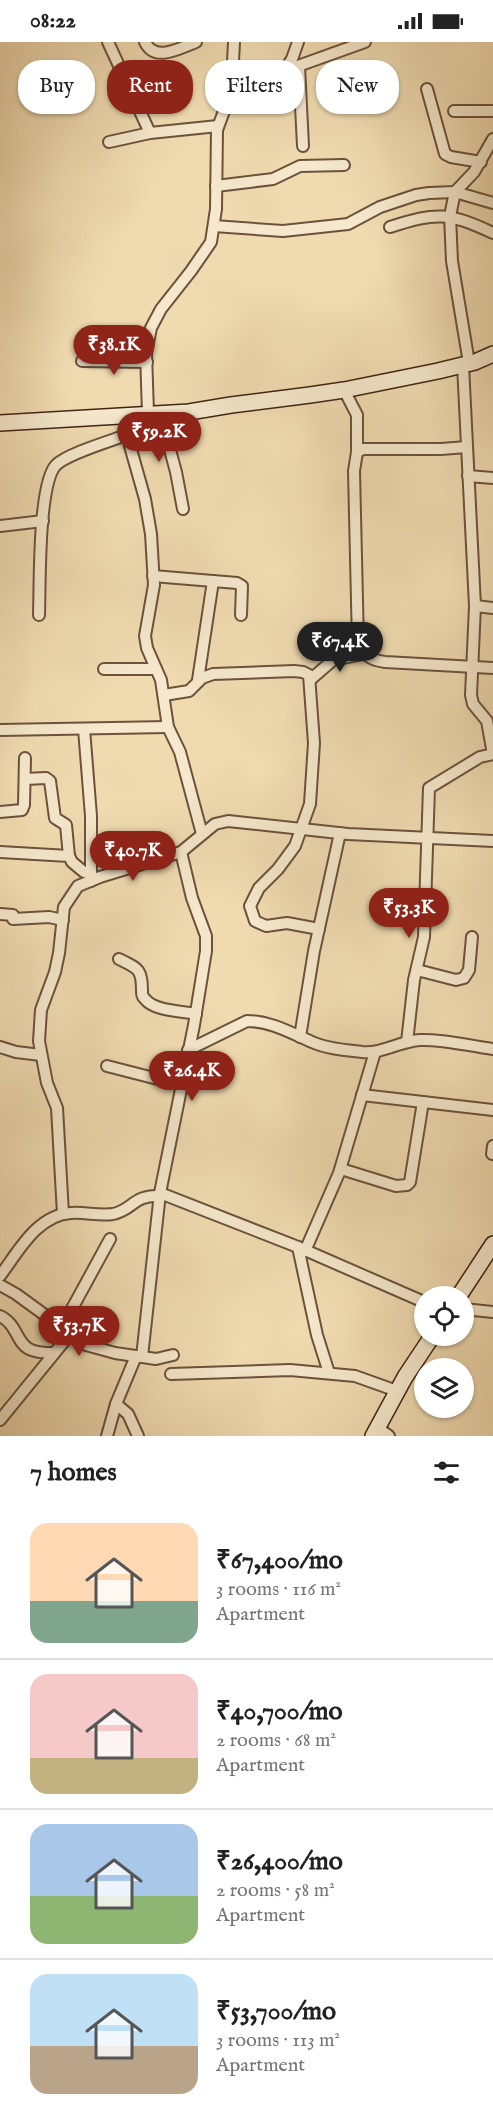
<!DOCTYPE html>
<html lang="en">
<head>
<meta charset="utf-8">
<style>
	body { margin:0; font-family:"IM FELL English",serif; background:#f2f2f2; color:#222; height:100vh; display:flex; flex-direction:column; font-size:22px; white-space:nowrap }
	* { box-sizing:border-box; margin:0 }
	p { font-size:20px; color:#767676 }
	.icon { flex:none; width:33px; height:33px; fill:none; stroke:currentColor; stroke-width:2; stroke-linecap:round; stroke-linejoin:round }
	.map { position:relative; height:1394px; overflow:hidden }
	.sheet { display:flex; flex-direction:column; background:#fff; flex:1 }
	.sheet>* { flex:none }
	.top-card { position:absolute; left:18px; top:18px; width:458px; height:54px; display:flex; gap:12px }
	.tools { position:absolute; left:414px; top:1244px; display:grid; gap:12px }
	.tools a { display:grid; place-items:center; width:60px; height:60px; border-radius:50%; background:#fff; box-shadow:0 2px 4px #0004; font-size:30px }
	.price { position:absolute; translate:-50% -51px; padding:0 14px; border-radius:21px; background:#8f2418; color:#fff; font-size:20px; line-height:39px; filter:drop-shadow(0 2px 3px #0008) }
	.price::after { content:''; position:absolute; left:50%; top:36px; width:18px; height:14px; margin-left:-9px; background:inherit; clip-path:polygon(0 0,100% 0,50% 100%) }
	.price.on { background:#222; color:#fff }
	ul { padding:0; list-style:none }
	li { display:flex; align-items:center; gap:18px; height:150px; padding:0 30px }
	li+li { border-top:2px solid #e0e0e0 }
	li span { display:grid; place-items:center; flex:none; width:168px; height:120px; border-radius:18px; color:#555 }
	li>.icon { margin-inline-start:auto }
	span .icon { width:72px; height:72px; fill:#fffc; stroke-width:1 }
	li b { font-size:26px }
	h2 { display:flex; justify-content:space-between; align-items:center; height:72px; padding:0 30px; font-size:26px }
	.chip { padding:0 21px; border-radius:24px; background:#fff; box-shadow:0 2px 4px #0004; font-size:21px; line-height:54px }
	.chip.on { background:#8f2418; color:#fff }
	.status { display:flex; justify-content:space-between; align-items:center; height:42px; padding:0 30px; background:#fff; direction:ltr }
	.status svg { height:16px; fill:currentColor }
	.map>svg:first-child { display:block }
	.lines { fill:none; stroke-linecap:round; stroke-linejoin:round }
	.street-casing { stroke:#6c523c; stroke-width:14 }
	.secondary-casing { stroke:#402415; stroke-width:18 }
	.street { stroke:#f5e8cc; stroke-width:10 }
	.secondary { stroke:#f5e8cc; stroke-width:15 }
</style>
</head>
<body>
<div class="status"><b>08:22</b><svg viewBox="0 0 49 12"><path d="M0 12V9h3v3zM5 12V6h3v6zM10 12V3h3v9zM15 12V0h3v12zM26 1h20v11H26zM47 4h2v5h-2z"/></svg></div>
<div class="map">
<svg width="493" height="1394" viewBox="0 0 493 1394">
	<rect width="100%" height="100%" fill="#f0dbb1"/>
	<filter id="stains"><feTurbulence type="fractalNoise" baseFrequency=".00333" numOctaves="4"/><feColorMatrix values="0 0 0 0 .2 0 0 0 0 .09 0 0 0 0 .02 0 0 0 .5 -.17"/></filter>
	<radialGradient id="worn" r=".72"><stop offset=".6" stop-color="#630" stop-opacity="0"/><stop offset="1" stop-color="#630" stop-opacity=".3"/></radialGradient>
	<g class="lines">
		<defs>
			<g id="street">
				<path d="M108,0L150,91"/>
				<path d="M145,0C155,21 180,6 196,0"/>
				<path d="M299,24L303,104"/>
				<path d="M284,29L292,17L298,0"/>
				<path d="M427,47L445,112L451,115L481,120"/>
				<path d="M231,59L234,0"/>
				<path d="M454,69H493"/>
				<path d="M109,100L150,91L218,84"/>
				<path d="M216,144L273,137L300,124L344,123"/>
				<path d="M214,184L283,189L348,182L380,165L416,153L429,151L455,150L493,161"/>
				<path d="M390,185C437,170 448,170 493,191"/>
				<path d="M82,319L147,320"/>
				<path d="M469,321L452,219L450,174L455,150L474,130L493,97"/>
				<path d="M463,323L475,564L471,653L473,662L487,679L493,712"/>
				<path d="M344,348L357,373V410"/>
				<path d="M143,371L132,391L130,404L145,457L151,492L154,543L145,594L147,606L161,638L168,685L180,710L202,792"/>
				<path d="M148,371L146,311L151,286L161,267L191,229L211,200L216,167L217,88L224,69L237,53L284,29L365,0"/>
				<path d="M160,371L176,430L183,467"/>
				<path d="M467,405L441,407H363L357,410L354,429L358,602C365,614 371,618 385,620L493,626"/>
				<path d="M468,434L493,436"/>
				<path d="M0,484L43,479"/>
				<path d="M153,534L237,541L242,544L241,573"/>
				<path d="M475,564L493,566"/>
				<path d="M39,573C40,544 38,442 56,423C68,411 114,398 132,391"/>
				<path d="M104,627H156"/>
				<path d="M198,638L213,539"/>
				<path d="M310,638L333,618L363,612"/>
				<path d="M164,653L189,649L202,636L213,632L294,629L303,630L309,633L314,701L310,762L295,804L278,827L259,846L250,864L255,879L266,884L287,881L319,887"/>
				<path d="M84,687L91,774V839"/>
				<path d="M0,688L168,685"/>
				<path d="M25,737L46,736L50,739L55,776L66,783L69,814L72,820L84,830L91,832"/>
				<path d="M0,770L22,768L24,763L25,716"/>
				<path d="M0,810L69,814"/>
				<path d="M0,872L13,873"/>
				<path d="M13,877L49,875L63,878"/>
				<path d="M119,917C137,926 142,926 142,948C142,953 142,954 145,957C154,969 181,969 196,972"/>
				<path d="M417,928L456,938L464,936L469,928L472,895"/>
				<path d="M300,995L314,909L340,791"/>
				<path d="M407,1000L414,938L424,895L429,746L480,715L493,712"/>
				<path d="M0,1005L16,1010L41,1013"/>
				<path d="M188,1008L247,979C271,979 291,991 312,1000C327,1007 346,1008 362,1010C382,1012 400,999 420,998C444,997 469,1004 493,1007"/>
				<path d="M107,1024L181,1043"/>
				<path d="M362,1053L493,1068"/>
				<path d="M492,1112L493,1104"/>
				<path d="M341,1127L396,1144L407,1143L410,1140L423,1060"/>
				<path d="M160,1151L298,1205L424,1260"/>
				<path d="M63,1172L57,1066L47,1041L39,999L41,968L55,930L59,911L64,865L78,844L100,835L181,810L215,782L228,779L348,792L493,799"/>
				<path d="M298,1205L317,1293L329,1331"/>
				<path d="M305,1209L339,1131L375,1010"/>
				<path d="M0,1234C18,1210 37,1173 71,1171C85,1170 99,1174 113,1172C133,1168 133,1153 159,1154"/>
				<path d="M0,1243L16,1252L86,1303L115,1311L156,1317L173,1313"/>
				<path d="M464,1267L493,1270"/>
				<path d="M0,1274C17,1282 16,1300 29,1307C36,1311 46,1311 54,1311"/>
				<path d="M62,1285L110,1197"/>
				<path d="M142,1315L160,1151L194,983L206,909V894L192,856L181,810"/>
				<path d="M171,1332L290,1328L355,1334L397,1349"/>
				<path d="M116,1362L128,1372L138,1394"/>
				<path d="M0,1378L70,1292"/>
				<path d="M378,1386L389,1394"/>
				<path d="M107,1394L116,1362L136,1314"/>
			</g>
			<g id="secondary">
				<path d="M0,381L189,370L231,363L310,353L344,348L438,329L475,320L493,312"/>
				<path d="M459,1254L493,1202"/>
				<path d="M373,1394L405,1335L433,1293"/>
			</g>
		</defs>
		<use href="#street" class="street-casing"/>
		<use href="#secondary" class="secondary-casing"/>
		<use href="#street" class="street"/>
		<use href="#secondary" class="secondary"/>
	</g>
	<rect width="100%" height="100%" filter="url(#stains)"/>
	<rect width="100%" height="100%" fill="url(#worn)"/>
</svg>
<div class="tools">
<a><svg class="icon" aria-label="locate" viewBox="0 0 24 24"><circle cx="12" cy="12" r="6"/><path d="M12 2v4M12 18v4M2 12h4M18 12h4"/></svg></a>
<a><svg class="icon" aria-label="layers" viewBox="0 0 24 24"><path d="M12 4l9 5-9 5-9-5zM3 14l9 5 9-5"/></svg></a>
</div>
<b class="price" style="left:114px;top:334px">₹38.1K</b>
<b class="price" style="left:159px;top:421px">₹59.2K</b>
<b class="price on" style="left:340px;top:631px">₹67.4K</b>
<b class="price" style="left:133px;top:840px">₹40.7K</b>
<b class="price" style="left:409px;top:897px">₹53.3K</b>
<b class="price" style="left:192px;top:1060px">₹26.4K</b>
<b class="price" style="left:79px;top:1315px">₹53.7K</b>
<div class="top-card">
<a class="chip">Buy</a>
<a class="chip on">Rent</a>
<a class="chip">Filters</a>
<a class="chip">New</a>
</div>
</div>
<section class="sheet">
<h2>7 homes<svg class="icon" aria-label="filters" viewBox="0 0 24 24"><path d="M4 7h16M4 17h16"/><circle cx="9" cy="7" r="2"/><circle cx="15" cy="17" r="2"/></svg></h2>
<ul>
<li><span style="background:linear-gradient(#ffd9b3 65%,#7fa58c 0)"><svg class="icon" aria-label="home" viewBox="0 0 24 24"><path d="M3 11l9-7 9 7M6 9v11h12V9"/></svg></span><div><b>₹67,400/mo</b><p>3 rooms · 116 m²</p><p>Apartment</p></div></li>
<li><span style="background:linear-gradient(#f6c9c9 70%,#c2b280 0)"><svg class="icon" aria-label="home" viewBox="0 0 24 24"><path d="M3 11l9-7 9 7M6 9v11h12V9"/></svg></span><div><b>₹40,700/mo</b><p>2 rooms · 68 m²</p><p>Apartment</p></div></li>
<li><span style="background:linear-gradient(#a9c7e8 60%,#8fb573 0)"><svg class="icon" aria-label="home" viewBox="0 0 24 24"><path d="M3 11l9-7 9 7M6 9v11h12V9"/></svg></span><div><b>₹26,400/mo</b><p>2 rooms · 58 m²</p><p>Apartment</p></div></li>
<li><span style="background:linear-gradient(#bfe0f5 60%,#b9a48a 0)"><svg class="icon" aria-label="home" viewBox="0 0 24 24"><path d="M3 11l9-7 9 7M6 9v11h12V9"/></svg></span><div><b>₹53,700/mo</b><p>3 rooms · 113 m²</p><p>Apartment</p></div></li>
</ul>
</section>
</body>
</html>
